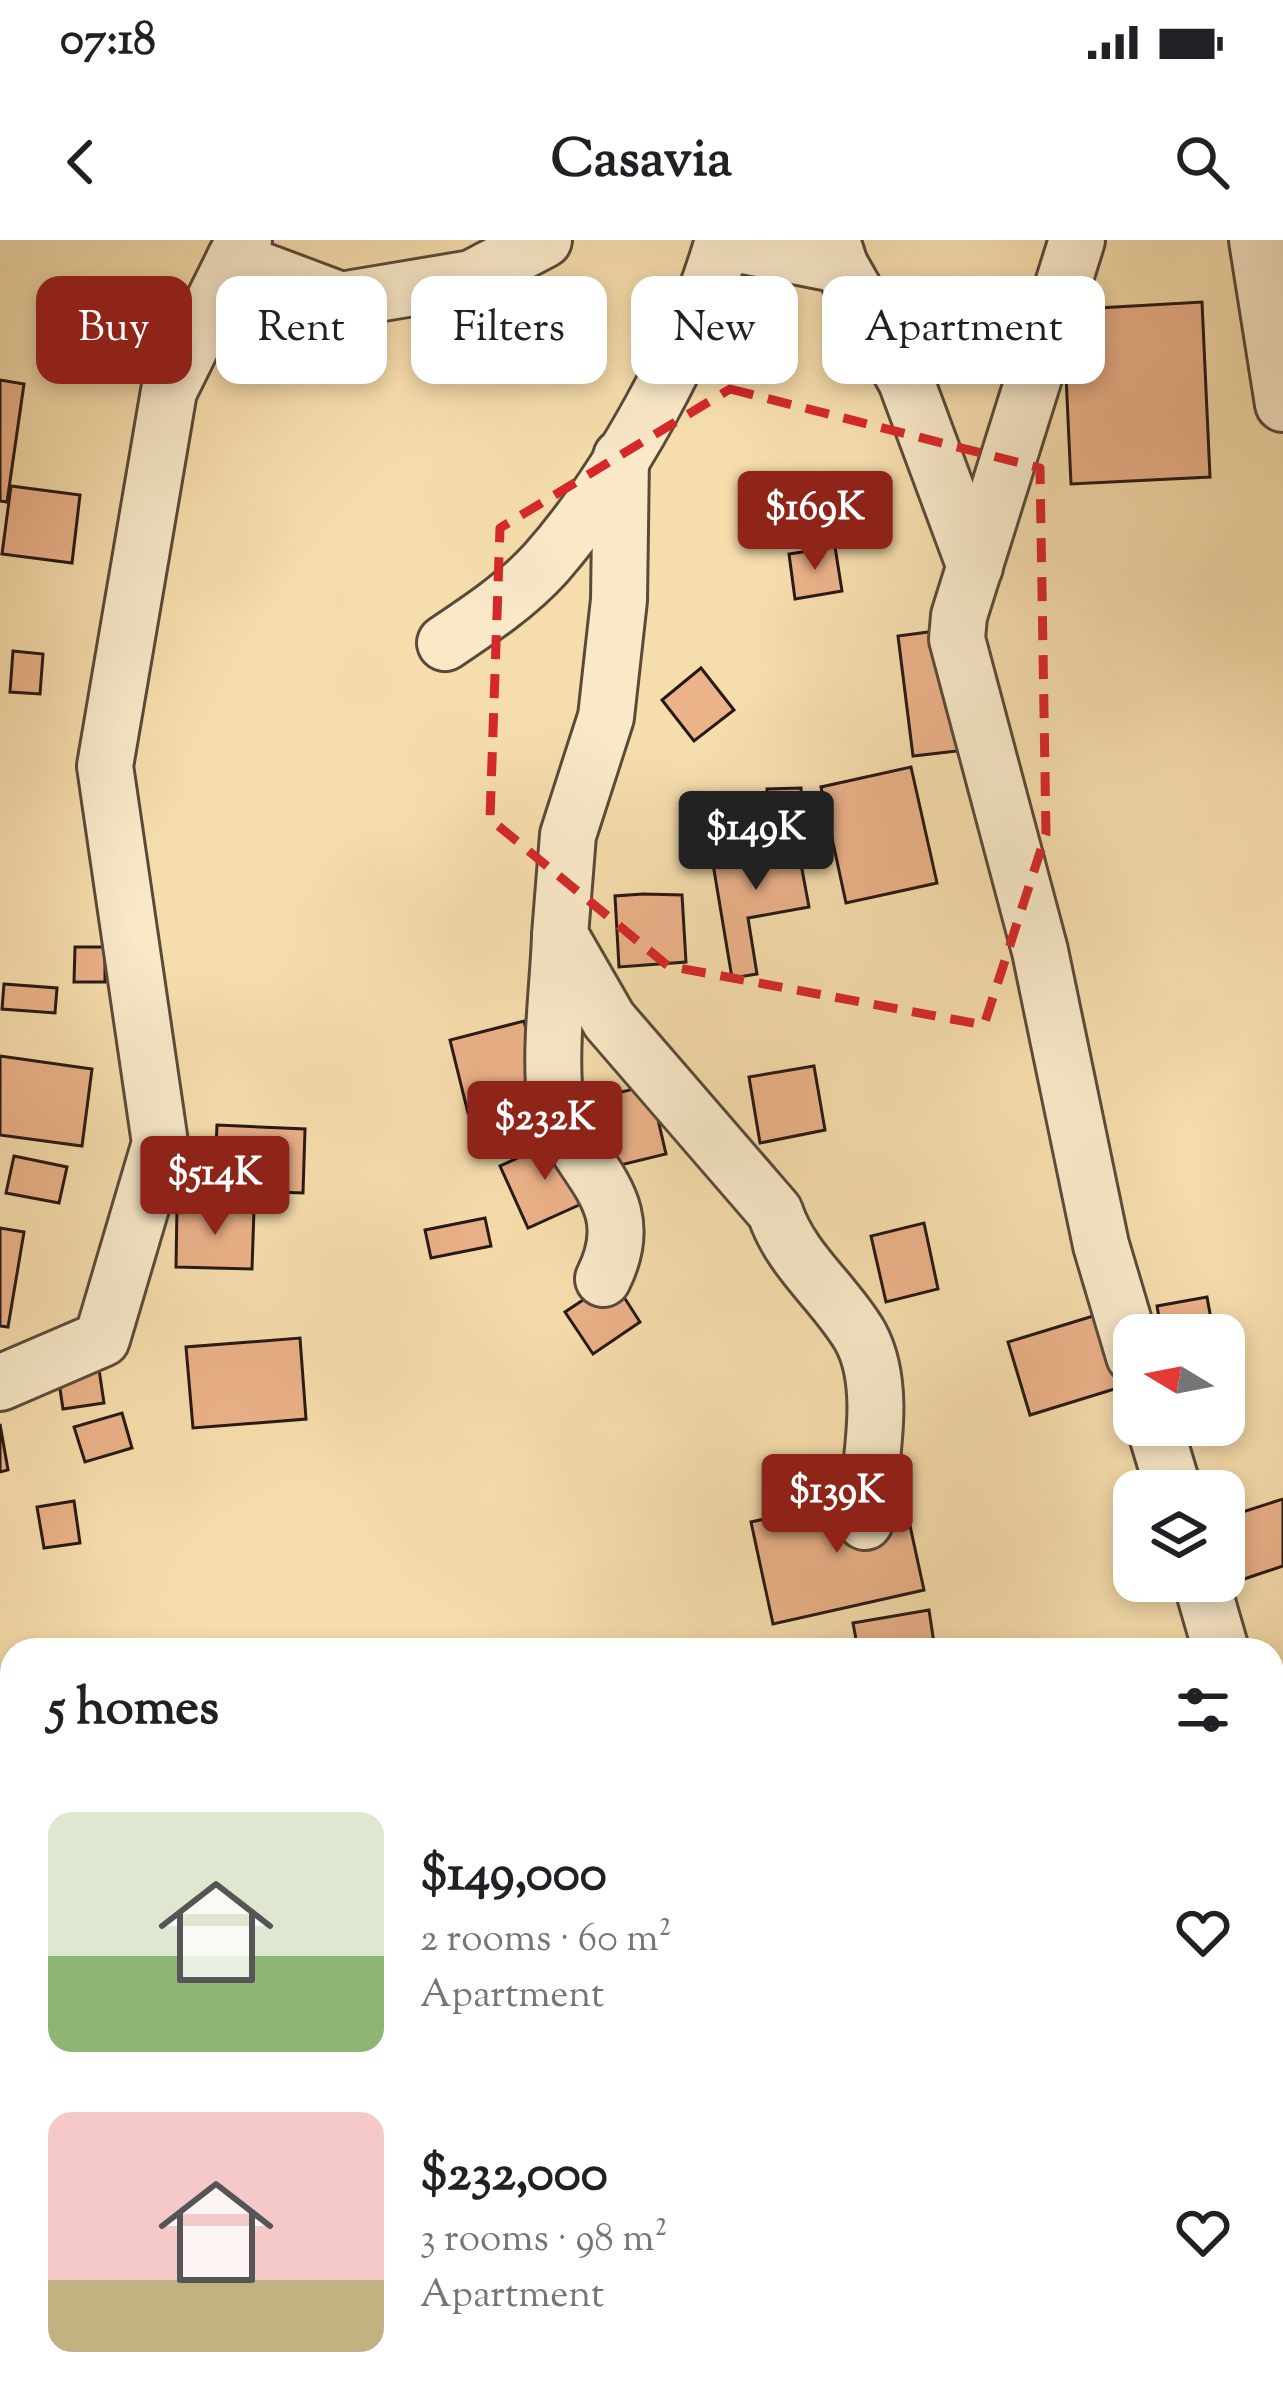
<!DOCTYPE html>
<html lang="en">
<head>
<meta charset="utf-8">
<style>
	body { margin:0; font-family:"Sorts Mill Goudy",serif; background:#f6f6f6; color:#202124; height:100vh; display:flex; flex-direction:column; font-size:45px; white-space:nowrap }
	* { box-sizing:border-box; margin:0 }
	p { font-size:39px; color:#757577 }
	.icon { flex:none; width:66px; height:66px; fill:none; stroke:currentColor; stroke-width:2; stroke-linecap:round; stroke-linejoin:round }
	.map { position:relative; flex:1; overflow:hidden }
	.sheet { position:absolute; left:0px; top:1398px; width:1284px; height:771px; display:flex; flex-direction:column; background:#fff; border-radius:36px 36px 0 0; box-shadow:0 6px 18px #0003 }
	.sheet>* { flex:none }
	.banner { position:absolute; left:36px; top:36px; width:1212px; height:108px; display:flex; gap:24px }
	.needle { width:78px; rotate:280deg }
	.buttons { position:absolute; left:1113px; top:1074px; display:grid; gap:24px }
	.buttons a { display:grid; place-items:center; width:132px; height:132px; border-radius:24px; background:#fff; box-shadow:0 6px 18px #0003; font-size:60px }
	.price { position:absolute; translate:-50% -102px; padding:0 27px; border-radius:12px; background:#8f2418; color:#fff; font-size:39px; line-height:78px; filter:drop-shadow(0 3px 6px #0008) }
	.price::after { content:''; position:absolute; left:50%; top:72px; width:36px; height:27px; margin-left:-18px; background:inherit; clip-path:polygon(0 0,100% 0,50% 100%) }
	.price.on { background:#222; color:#fff }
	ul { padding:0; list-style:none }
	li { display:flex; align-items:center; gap:36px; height:300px; padding:0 48px }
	li span { display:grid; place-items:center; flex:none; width:336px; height:240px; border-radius:24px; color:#555 }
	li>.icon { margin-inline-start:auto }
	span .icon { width:144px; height:144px; fill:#fffc; stroke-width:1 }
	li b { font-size:51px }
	h2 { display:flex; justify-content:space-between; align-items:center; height:144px; padding:0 48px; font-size:51px }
	.pill { padding:0 42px; border-radius:24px; background:#fff; box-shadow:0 6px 18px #0003; font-size:42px; line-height:108px }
	.pill.on { background:#8f2418; color:#fff }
	.status { display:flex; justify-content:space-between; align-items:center; height:84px; padding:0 60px; background:#fff; direction:ltr }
	.status svg { height:33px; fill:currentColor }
	header { display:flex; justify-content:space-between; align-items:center; height:156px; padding:0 48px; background:#fff; font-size:54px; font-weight:800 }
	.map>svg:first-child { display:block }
	.building { fill:#ecb28a; stroke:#261914; stroke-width:3 }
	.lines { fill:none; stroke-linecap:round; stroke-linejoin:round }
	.minor-casing { stroke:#5a4a3a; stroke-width:60 }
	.minor { stroke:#f9e9c9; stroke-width:54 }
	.marked { fill:none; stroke:#d62828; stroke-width:9; stroke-dasharray:24 15; stroke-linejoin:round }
</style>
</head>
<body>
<div class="status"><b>07:18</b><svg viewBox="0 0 49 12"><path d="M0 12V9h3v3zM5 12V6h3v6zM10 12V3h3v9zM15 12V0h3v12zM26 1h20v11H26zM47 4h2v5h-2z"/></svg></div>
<header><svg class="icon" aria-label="back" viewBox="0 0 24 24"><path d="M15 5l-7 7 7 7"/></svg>Casavia<svg class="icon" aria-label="search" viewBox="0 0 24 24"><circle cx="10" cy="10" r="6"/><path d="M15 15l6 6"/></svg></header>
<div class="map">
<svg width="1283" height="2168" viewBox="0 0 1283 2168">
	<rect width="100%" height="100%" fill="#f6ddac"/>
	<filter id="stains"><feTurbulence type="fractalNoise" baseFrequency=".00167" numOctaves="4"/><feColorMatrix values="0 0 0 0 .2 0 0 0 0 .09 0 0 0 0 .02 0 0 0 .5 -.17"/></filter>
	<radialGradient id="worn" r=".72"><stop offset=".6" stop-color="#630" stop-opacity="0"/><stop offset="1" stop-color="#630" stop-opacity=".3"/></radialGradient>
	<g class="building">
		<path d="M1202,62L1210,237L1071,244L1063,70Z"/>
		<path d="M0,140L24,144L7,262L0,261Z"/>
		<path d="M11,246L80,255L72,323L2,314Z"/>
		<path d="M835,307L842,351L795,359L789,314Z"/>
		<path d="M951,389L966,510L913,516L898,396Z"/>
		<path d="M13,411L43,414L40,454L10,452Z"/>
		<path d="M701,428L734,470L694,501L662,460Z"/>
		<path d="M911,527L937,643L846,663L821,547Z"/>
		<path d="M801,548L803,579L769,582L767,549Z"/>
		<path d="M796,597L809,667L748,678L757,734L732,738L711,612Z"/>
		<path d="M643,654L682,655L686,722L619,727L615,656Z"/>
		<path d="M75,707H105V742H74Z"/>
		<path d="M4,744L57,748L55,773L2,769Z"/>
		<path d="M524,781L543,854L468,873L450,800Z"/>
		<path d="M0,816L92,829L82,906L0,895Z"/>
		<path d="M814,826L825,890L760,903L749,837Z"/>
		<path d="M650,845L666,914L600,930L584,861Z"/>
		<path d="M217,885L305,889L303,953L214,950Z"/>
		<path d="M562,898L590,960L528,988L500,926Z"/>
		<path d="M14,916L67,927L59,963L6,953Z"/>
		<path d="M177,967L254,969L252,1029L176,1027Z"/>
		<path d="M485,978L491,1006L431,1018L425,990Z"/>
		<path d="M924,983L938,1049L886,1062L871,996Z"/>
		<path d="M0,988L24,992L8,1087L0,1086Z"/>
		<path d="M613,1040L640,1082L593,1114L565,1072Z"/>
		<path d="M1207,1057L1213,1090L1162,1095L1157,1066Z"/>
		<path d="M1113,1070L1134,1143L1030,1175L1008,1102Z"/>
		<path d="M300,1098L306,1179L193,1188L186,1107Z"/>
		<path d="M97,1116L104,1163L63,1169L56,1122Z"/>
		<path d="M122,1173L132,1208L85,1222L74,1187Z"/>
		<path d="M0,1184L8,1230L0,1232Z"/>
		<path d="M902,1249L924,1350L773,1384L751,1282Z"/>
		<path d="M1283,1259V1326L1244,1339L1224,1278Z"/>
		<path d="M74,1261L80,1303L44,1308L37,1267Z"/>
		<path d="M929,1370L935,1410H858L853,1383Z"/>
		<path d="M201,1404L261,1405L260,1410H201Z"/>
		<path d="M6,1554L12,1575V1627L0,1630V1556Z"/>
		<path d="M12,1665V1700L0,1705V1670Z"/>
		<path d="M1283,1957V2022L1272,2023V1959Z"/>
		<path d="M488,2157H542L540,2168H486Z"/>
		<path d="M737,2157H791L758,2168H741Z"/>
	</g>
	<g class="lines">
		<defs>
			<g id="minor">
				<path d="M832,0L840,25L906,141L975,327"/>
				<path d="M1077,0L959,376L957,399L1040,711L1101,1005L1134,1116"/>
				<path d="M1257,0L1283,164"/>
				<path d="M723,2L840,25"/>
				<path d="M234,20L341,60L472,38L544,0"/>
				<path d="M621,217L619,360L606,477L568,595L560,695L609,780L775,972C791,1021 835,1053 860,1096C889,1148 869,1226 865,1282"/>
				<path d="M445,403C481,379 517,355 546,323C618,241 694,105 723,0"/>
				<path d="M560,697C558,746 551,797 554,846C559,923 648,950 603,1039"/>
				<path d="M0,1143L102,1099L160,903L105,526L169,151L244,0"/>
				<path d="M1154,1185L1174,1251"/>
				<path d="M1201,1341L1221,1410"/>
				<path d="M1272,1650L1283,1672"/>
				<path d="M1272,1776L1283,1764"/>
			</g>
		</defs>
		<use href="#minor" class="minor-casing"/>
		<use href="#minor" class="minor"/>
	</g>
	<path class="marked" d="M730,149L1040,228L1046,594L984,785L668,726L490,579L500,288Z"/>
	<rect width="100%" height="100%" filter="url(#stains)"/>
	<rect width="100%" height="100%" fill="url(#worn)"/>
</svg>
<div class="buttons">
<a><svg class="needle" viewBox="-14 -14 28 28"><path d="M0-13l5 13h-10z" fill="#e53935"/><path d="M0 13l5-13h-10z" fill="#757577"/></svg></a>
<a><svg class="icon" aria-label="layers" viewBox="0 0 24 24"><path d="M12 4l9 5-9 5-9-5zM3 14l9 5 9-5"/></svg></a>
</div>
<b class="price" style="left:815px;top:333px">$169K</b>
<b class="price on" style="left:756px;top:653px">$149K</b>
<b class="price" style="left:545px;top:943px">$232K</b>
<b class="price" style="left:215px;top:998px">$514K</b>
<b class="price" style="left:837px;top:1316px">$139K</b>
<div class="banner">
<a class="pill on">Buy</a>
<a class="pill">Rent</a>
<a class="pill">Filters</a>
<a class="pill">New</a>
<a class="pill">Apartment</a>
</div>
<section class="sheet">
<h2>5 homes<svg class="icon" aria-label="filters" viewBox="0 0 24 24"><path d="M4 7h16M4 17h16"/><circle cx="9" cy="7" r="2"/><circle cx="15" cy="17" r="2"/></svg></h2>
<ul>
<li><span style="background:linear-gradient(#dfe7d0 60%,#8fb573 0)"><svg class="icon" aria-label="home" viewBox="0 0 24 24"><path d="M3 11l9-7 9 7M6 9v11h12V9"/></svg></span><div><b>$149,000</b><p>2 rooms · 60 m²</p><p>Apartment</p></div><svg class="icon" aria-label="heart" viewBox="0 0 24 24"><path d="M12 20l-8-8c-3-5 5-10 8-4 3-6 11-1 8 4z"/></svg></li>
<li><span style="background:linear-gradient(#f6c9c9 70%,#c2b280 0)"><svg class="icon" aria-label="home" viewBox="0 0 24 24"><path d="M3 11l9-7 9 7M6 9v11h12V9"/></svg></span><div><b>$232,000</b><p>3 rooms · 98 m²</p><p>Apartment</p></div><svg class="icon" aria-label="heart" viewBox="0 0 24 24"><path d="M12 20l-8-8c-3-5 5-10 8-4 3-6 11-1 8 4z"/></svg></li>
</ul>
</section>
</div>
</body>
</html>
